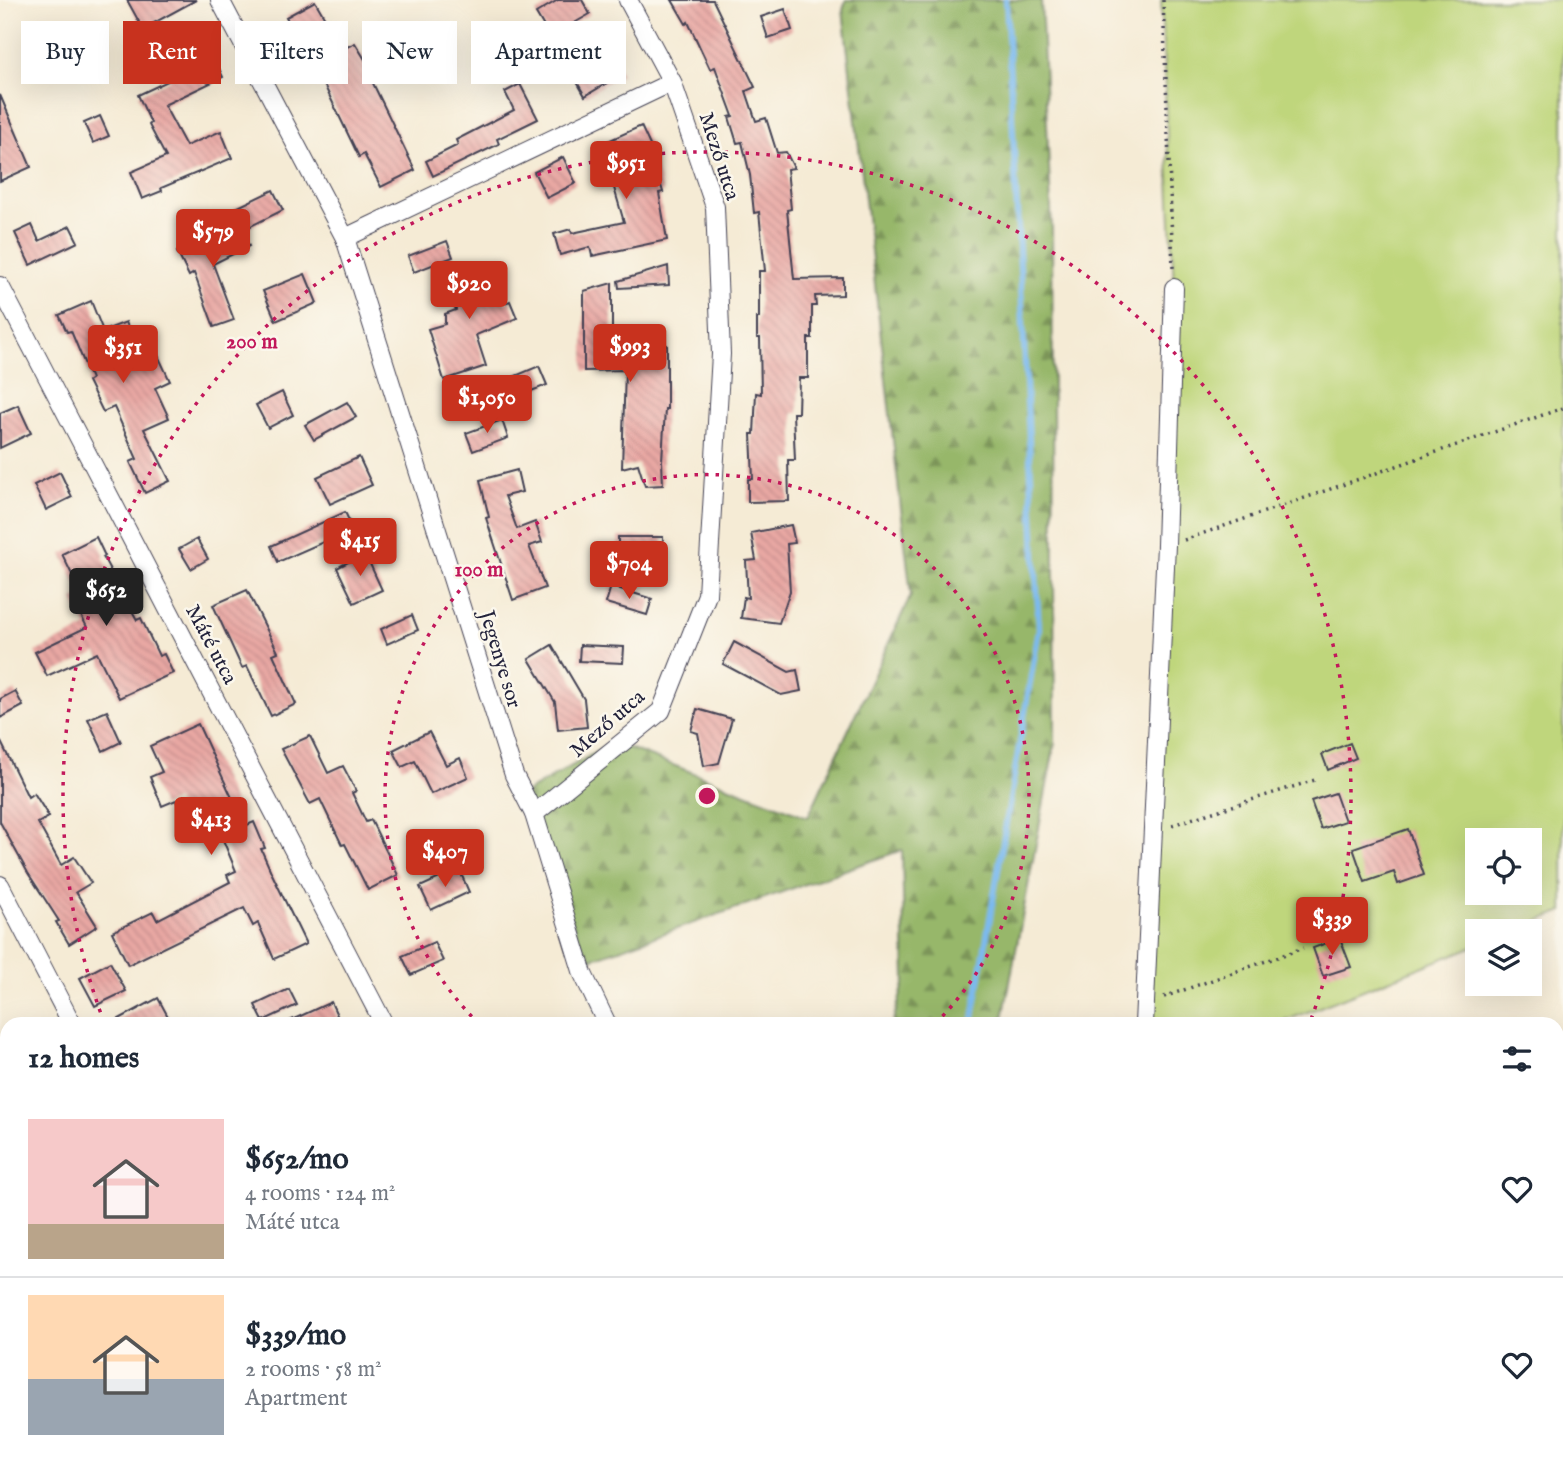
<!DOCTYPE html>
<html lang="en">
<head>
<meta charset="utf-8">
<style>
	body { margin:0; font-family:"IM FELL English",serif; background:#f6f6f7; color:#1f2937; height:100vh; display:flex; flex-direction:column; font-size:26px; white-space:nowrap }
	* { box-sizing:border-box; margin:0 }
	p { font-size:23px; color:#747a83 }
	.icon { flex:none; width:38px; height:38px; fill:none; stroke:currentColor; stroke-width:2; stroke-linecap:round; stroke-linejoin:round }
	.map { position:relative; flex:1; overflow:hidden }
	.details { position:absolute; left:0px; top:1017px; width:1564px; height:450px; display:flex; flex-direction:column; background:#fff; border-radius:21px 21px 0 0; box-shadow:0 7px 28px #0002 }
	.details>* { flex:none }
	.banner { position:absolute; left:21px; top:21px; width:700px; height:63px; display:flex; gap:14px }
	.buttons { position:absolute; left:1465px; top:828px; display:grid; gap:14px }
	.buttons a { display:grid; place-items:center; width:77px; height:77px; border-radius:0px; background:#fff; box-shadow:0 7px 28px #0002; font-size:35px }
	.price { position:absolute; translate:-50% -60px; padding:0 16px; border-radius:7px; background:#c8321e; color:#fff; font-size:23px; line-height:46px; filter:drop-shadow(0 2px 4px #0008) }
	.price::after { content:''; position:absolute; left:50%; top:42px; width:21px; height:16px; margin-left:-10px; background:inherit; clip-path:polygon(0 0,100% 0,50% 100%) }
	.price.on { background:#222; color:#fff }
	ul { padding:0; list-style:none }
	li { display:flex; align-items:center; gap:21px; height:175px; padding:0 28px }
	li+li { border-top:2px solid #e0e1e3 }
	li span { display:grid; place-items:center; flex:none; width:196px; height:140px; border-radius:0px; color:#555 }
	li>.icon { margin-inline-start:auto }
	span .icon { width:84px; height:84px; fill:#fffc; stroke-width:1 }
	li b { font-size:30px }
	h2 { display:flex; justify-content:space-between; align-items:center; height:84px; padding:0 28px; font-size:30px }
	.pill { padding:0 24px; border-radius:0px; background:#fff; box-shadow:0 7px 28px #0002; font-size:24px; line-height:63px }
	.pill.on { background:#c8321e; color:#fff }
	.map>svg:first-child { display:block }
	.forest { fill:url(#forest-firs); stroke:#5c6c53; stroke-width:2 }
	.garden { fill:#bfd67b; stroke:#707c5b; stroke-width:2; fill-rule:evenodd }
	.lines { fill:none; stroke-linecap:round; stroke-linejoin:round }
	.stream { stroke:#7bbaee; stroke-width:6 }
	.building { fill:url(#building-back-hatch) }
	.minor-casing { stroke:#424052; stroke-width:20 }
	.path { stroke:#424052; stroke-width:3.5; stroke-dasharray:2 5; stroke-linecap:butt }
	.minor { stroke:#fff; stroke-width:18 }
	.ring { fill:none; stroke:#c2185b; stroke-width:3.5; stroke-dasharray:3.5 7 }
	.labels { text-anchor:middle; stroke-width:5; stroke-linejoin:round; paint-order:stroke }
	.street-label { font-size:21px; fill:#22223b; stroke:#fbf7ec }
	.centre { fill:#c2185b; stroke:#fbf7ec; stroke-width:3.5 }
	.ring-label { font-size:21px; text-anchor:middle; font-weight:bold; fill:#c2185b; stroke:#fbf7ec; stroke-width:5; stroke-linejoin:round; paint-order:stroke }
</style>
</head>
<body>
<div class="map">
<svg width="1563" height="1466" viewBox="0 0 1563 1466">
	<defs>
		<pattern id="forest-firs" width="22" height="20" patternUnits="userSpaceOnUse" patternTransform="scale(1.75)"><rect width="22" height="20" fill="#97b76b"/><path d="M5 1l3.5 6h-7zM16 11l3.5 6h-7z" fill="#7b9459"/></pattern>
		<pattern id="building-back-hatch" width="6" height="6" patternUnits="userSpaceOnUse" patternTransform="scale(1.75)"><rect width="6" height="6" fill="#e8a7a3"/><path d="M-1 5l2 2M0 0l6 6M5-1l2 2" fill="none" stroke="#c78f8d"/></pattern>
	</defs>
	<rect width="100%" height="100%" fill="#fbf7ec"/>
	<filter id="ink" filterUnits="userSpaceOnUse"><feTurbulence type="fractalNoise" baseFrequency=".0143" numOctaves="2"/><feDisplacementMap in="SourceGraphic" scale="14" xChannelSelector="R" yChannelSelector="G"/><feConvolveMatrix kernelMatrix="1 2 1 2 8 2 1 2 1" color-interpolation-filters="sRGB"/></filter>
	<filter id="wash" filterUnits="userSpaceOnUse"><feTurbulence type="fractalNoise" baseFrequency=".00686" numOctaves="4" result="noise"/><feDisplacementMap in="SourceGraphic" scale="28" xChannelSelector="R" yChannelSelector="G"/><feGaussianBlur stdDeviation="1.57" result="paint"/><feColorMatrix in="noise" values="0 0 0 0 0 0 0 0 0 0 0 0 0 0 0 0 0 1.4 0 .05"/><feComposite in="paint" operator="in"/></filter>
	<g filter="url(#wash)">
		<rect width="100%" height="100%" fill="#f5ebd5"/>
		<path class="forest" d="M846,0H1041L1052,229L1055,743L1002,1024H892L905,981L902,850L588,960L520,796L613,742L808,817L911,595L843,10Z"/>
		<g class="garden">
			<path d="M1161,0H1563V911L1513,931H1477V945L1277,1024H1144L1174,288ZM1477,840H1530V892H1477Z"/>
			<path d="M1563,1141V1289L1558,1275V1144Z"/>
		</g>
		<g class="lines">
			<g class="stream">
				<path d="M972,1024L1039,629L1006,0"/>
				<path d="M915,1460L916,1466"/>
			</g>
		</g>
		<g id="blocks">
			<g class="building">
				<path d="M127,0H196L143,29Z"/>
				<path d="M558,0H582L590,14L550,37L536,13Z"/>
				<path d="M672,0H713L755,87L746,91L756,121L766,118L777,153L786,152L794,168L787,169L791,209L787,210L794,279L843,278V295L815,296L816,306H812V338H808V378H799L798,413H793L795,460H788L789,501L748,502V479H753L751,434H754L756,393L761,394L760,338H757V318H759V271H765L759,212L754,213L750,175L742,142L737,143L729,117L733,116L715,67L710,69L688,22L686,24Z"/>
				<path d="M315,1L343,49L355,43L372,71L368,73L415,170L381,187L364,154L359,157L304,43L302,44L286,17Z"/>
				<path d="M785,9L792,30L768,38L761,17Z"/>
				<path d="M527,34L538,55L519,65L507,45Z"/>
				<path d="M208,44L223,77L164,105L186,146L221,131L232,158L161,188L162,191L142,199L131,172L166,157L149,125L151,123L138,95L170,80L163,65Z"/>
				<path d="M604,45L622,74L585,96L568,66Z"/>
				<path d="M520,84L538,119L497,139L499,144L433,176L426,161L458,145L456,140L514,110L505,92Z"/>
				<path d="M0,95L31,167L0,181Z"/>
				<path d="M100,116L109,136L93,143L84,123Z"/>
				<path d="M641,126L653,152L651,153L663,192L659,193L667,240L592,256L590,247L560,255L554,234L571,229L572,233L624,222L612,181L615,179L599,145Z"/>
				<path d="M563,157L576,183L547,198L534,172Z"/>
				<path d="M273,190L283,210L243,230L234,209Z"/>
				<path d="M237,223L249,246L213,264L234,320L214,327L194,273L189,276L177,252Z"/>
				<path d="M32,225L39,241L70,226L78,242L30,265L15,233Z"/>
				<path d="M447,241L453,257L414,272L408,256Z"/>
				<path d="M492,265L505,303L510,301L517,318L476,335L486,366L444,380L428,329L445,324V314L456,310L446,281Z"/>
				<path d="M668,266L669,285L619,288L618,281Z"/>
				<path d="M305,274L317,303L276,321L263,291Z"/>
				<path d="M612,283V345H667V409H665L662,461L663,485L645,486L638,464L622,468L625,370L584,371V291Z"/>
				<path d="M91,301L103,331L126,322L140,356L155,349L170,381L155,388L169,418L144,429L170,481L145,493L130,462L137,459L114,407L103,412L88,381L91,379L71,331L67,332L59,315Z"/>
				<path d="M539,366L547,385L521,395L513,377Z"/>
				<path d="M282,392L293,415L268,428L256,405Z"/>
				<path d="M347,402L356,417L314,440L305,425Z"/>
				<path d="M18,405L31,433L0,448V413Z"/>
				<path d="M502,420L508,438L473,451L466,433Z"/>
				<path d="M359,457L372,485L330,504L317,477Z"/>
				<path d="M517,470L522,492L505,496L517,529L535,522L542,542L529,546L545,588L513,600L486,518L489,517L480,480Z"/>
				<path d="M60,472L72,497L46,510L34,485Z"/>
				<path d="M345,512L353,529L278,562L271,546Z"/>
				<path d="M791,525L795,543L787,544L790,591L779,623L741,618L744,597L748,598L746,561L756,560L751,533Z"/>
				<path d="M96,537L105,556L103,557L137,620L141,618L159,656L164,654L173,673L119,698L97,653L47,676L35,652L87,627L73,600L82,595L62,554Z"/>
				<rect x="618" y="537" width="45" height="27"/>
				<path d="M197,539L208,559L191,569L179,549Z"/>
				<path d="M365,553L382,590L354,603L337,568Z"/>
				<path d="M611,586L652,599L647,615L606,603Z"/>
				<path d="M247,590L278,652L273,654L296,704L271,716L247,666L242,668L213,605Z"/>
				<path d="M412,615L418,630L387,644L381,629Z"/>
				<path d="M734,642L789,672L797,670L801,691L781,695L723,664Z"/>
				<path d="M552,645L584,699L587,727L558,730L555,702L529,659Z"/>
				<path d="M580,645L624,647L623,663L579,661Z"/>
				<path d="M15,691L23,706L0,718V699Z"/>
				<path d="M697,709L732,719L719,763L704,766L698,733L691,731Z"/>
				<path d="M107,711L121,742L103,751L88,719Z"/>
				<path d="M198,724L245,826L254,822L265,848L261,849L272,874L306,944L274,959L258,923L253,926L244,908L128,965L112,932L153,912L157,920L230,882L227,875L236,871L216,823L191,834L176,800L162,806L150,777L162,772L150,746Z"/>
				<path d="M429,732L446,765L460,758L468,777L431,794L415,761L402,767L393,750Z"/>
				<path d="M310,736L328,773L343,766L356,791L352,793L366,822L371,820L398,875L368,890L345,844L342,845L320,799L310,804L281,749Z"/>
				<path d="M0,740L28,797L34,793L49,817L38,823L61,865L74,857L91,883L76,892L97,926L69,944L56,922L59,921L28,873L0,822Z"/>
				<path d="M1350,743L1356,758L1328,770L1322,754Z"/>
				<path d="M1335,793L1345,821L1321,829L1311,801Z"/>
				<path d="M1408,829L1424,875L1398,884L1394,872L1365,882L1353,848Z"/>
				<path d="M459,869L469,892L431,910L420,887Z"/>
				<path d="M1340,938L1351,967L1323,976L1313,948Z"/>
				<path d="M434,942L443,961L411,975L402,956Z"/>
				<path d="M110,962L126,991L95,1006L80,978Z"/>
				<path d="M289,989L297,1005L263,1021L255,1005Z"/>
				<path d="M158,998L172,1024H110Z"/>
				<path d="M331,1002L341,1024H283Z"/>
			</g>
		</g>
	</g>
	<g filter="url(#ink)">
		<use href="#blocks" fill-opacity="0" stroke="#424052" stroke-width="2"/>
		<g class="lines">
			<defs>
				<g id="minor">
					<path d="M220,0L345,238L514,775L534,814L583,974L607,1024"/>
					<path d="M345,238L672,82"/>
					<path d="M0,286L384,1024"/>
					<path d="M534,814L661,711L707,595L721,354L715,207L672,82L628,0"/>
					<path d="M0,885L72,1024"/>
					<path d="M1144,1024L1166,545L1174,288"/>
					<path d="M156,1460L160,1466"/>
					<path d="M1022,1460L1026,1466"/>
					<path d="M115,1466L125,1460"/>
				</g>
			</defs>
			<use href="#minor" class="minor-casing"/>
			<g class="path">
				<path d="M1163,0L1173,268"/>
				<path d="M1184,540L1563,408"/>
				<path d="M1172,825L1318,779"/>
				<path d="M1164,997L1303,948"/>
			</g>
			<use href="#minor" class="minor"/>
		</g>
	</g>
	<g class="ring">
		<path d="M479 1024A322 322 0 1 1 935 1024"/>
		<path d="M104 1022A644 644 0 1 1 1310 1022"/>
	</g>
	<g class="labels">
		<g class="street-label">
			<text transform="translate(720 156) rotate(72)" y="7">Mező utca</text>
			<text transform="translate(212 644) rotate(62)" y="7">Máté utca</text>
			<text transform="translate(501 659) rotate(73)" y="7">Jegenye sor</text>
			<text transform="translate(607 723) rotate(-41)" y="7">Mező utca</text>
		</g>
	</g>
	<circle cx="707" cy="796" r="10" class="centre"/>
	<g class="ring-label">
		<text x="252" y="348">200 m</text>
		<text x="479" y="576">100 m</text>
	</g>
</svg>
<div class="buttons">
<a><svg class="icon" aria-label="locate" viewBox="0 0 24 24"><circle cx="12" cy="12" r="6"/><path d="M12 2v4M12 18v4M2 12h4M18 12h4"/></svg></a>
<a><svg class="icon" aria-label="layers" viewBox="0 0 24 24"><path d="M12 4l9 5-9 5-9-5zM3 14l9 5 9-5"/></svg></a>
</div>
<b class="price" style="left:626px;top:201px">$951</b>
<b class="price" style="left:213px;top:269px">$579</b>
<b class="price" style="left:469px;top:321px">$920</b>
<b class="price" style="left:630px;top:384px">$993</b>
<b class="price" style="left:123px;top:385px">$351</b>
<b class="price" style="left:487px;top:435px">$1,050</b>
<b class="price" style="left:360px;top:578px">$415</b>
<b class="price" style="left:629px;top:601px">$704</b>
<b class="price on" style="left:106px;top:628px">$652</b>
<b class="price" style="left:211px;top:857px">$413</b>
<b class="price" style="left:445px;top:889px">$407</b>
<b class="price" style="left:1332px;top:957px">$339</b>
<div class="banner">
<a class="pill">Buy</a>
<a class="pill on">Rent</a>
<a class="pill">Filters</a>
<a class="pill">New</a>
<a class="pill">Apartment</a>
</div>
<section class="details">
<h2>12 homes<svg class="icon" aria-label="filters" viewBox="0 0 24 24"><path d="M4 7h16M4 17h16"/><circle cx="9" cy="7" r="2"/><circle cx="15" cy="17" r="2"/></svg></h2>
<ul>
<li><span style="background:linear-gradient(#f6c9c9 75%,#b9a48a 0)"><svg class="icon" aria-label="home" viewBox="0 0 24 24"><path d="M3 11l9-7 9 7M6 9v11h12V9"/></svg></span><div><b>$652/mo</b><p>4 rooms · 124 m²</p><p>Máté utca</p></div><svg class="icon" aria-label="heart" viewBox="0 0 24 24"><path d="M12 20l-8-8c-3-5 5-10 8-4 3-6 11-1 8 4z"/></svg></li>
<li><span style="background:linear-gradient(#ffd9b3 60%,#9aa5b1 0)"><svg class="icon" aria-label="home" viewBox="0 0 24 24"><path d="M3 11l9-7 9 7M6 9v11h12V9"/></svg></span><div><b>$339/mo</b><p>2 rooms · 58 m²</p><p>Apartment</p></div><svg class="icon" aria-label="heart" viewBox="0 0 24 24"><path d="M12 20l-8-8c-3-5 5-10 8-4 3-6 11-1 8 4z"/></svg></li>
</ul>
</section>
</div>
</body>
</html>
